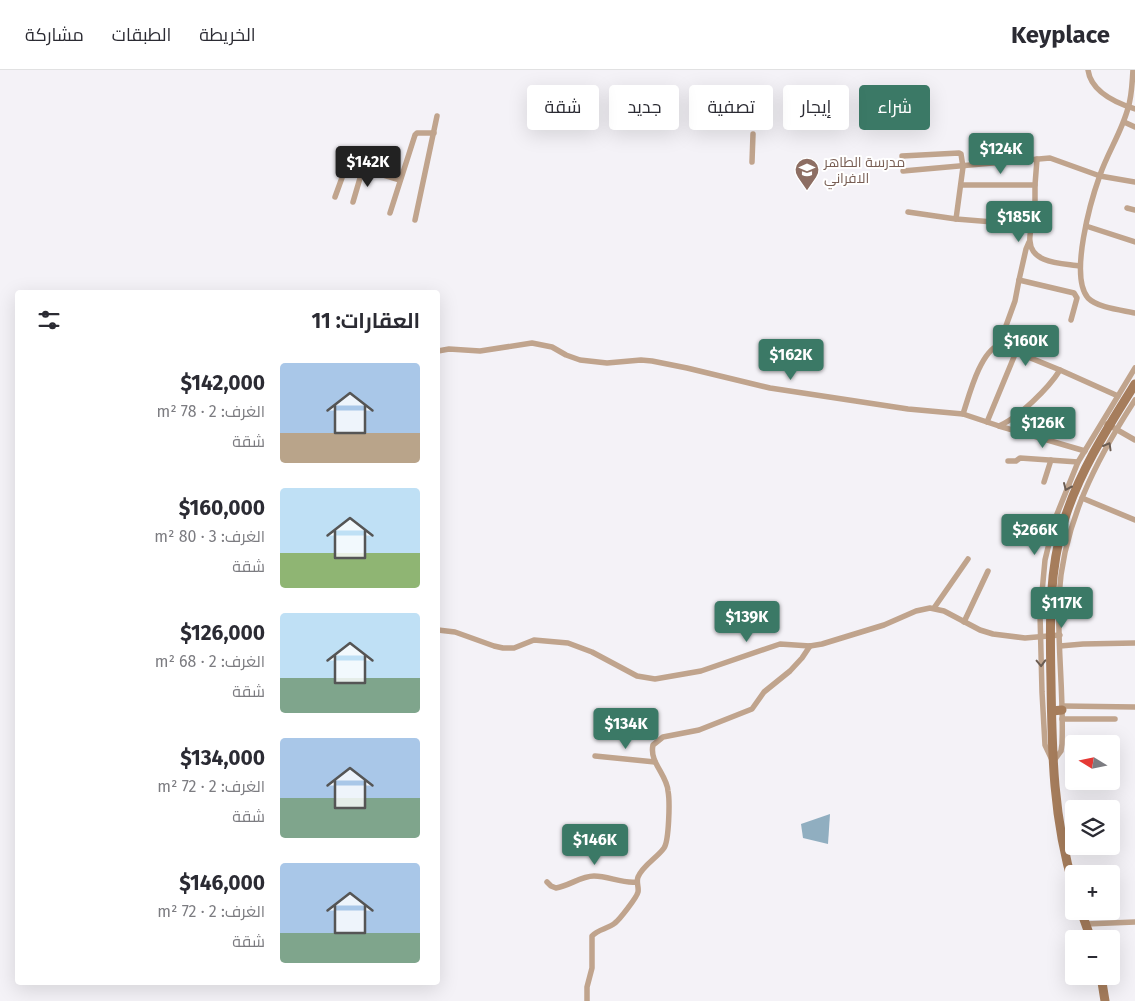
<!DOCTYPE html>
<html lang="ar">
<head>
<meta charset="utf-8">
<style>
	body { margin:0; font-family:"Fira Sans",Cairo,sans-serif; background:#f2f2f3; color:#2b2b33; direction:rtl; height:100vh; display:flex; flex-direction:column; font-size:19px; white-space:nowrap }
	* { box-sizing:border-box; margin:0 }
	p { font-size:16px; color:#7c7c81 }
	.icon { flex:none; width:28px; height:28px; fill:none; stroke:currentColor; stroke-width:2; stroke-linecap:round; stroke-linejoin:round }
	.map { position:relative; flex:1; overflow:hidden; direction:ltr }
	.details { position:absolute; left:15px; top:220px; width:425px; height:695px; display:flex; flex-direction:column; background:#fff; border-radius:5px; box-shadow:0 5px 20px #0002; direction:rtl }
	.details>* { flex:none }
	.guide { position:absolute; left:455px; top:15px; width:475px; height:45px; direction:rtl; display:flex; gap:10px }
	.needle { width:32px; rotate:280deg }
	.tools { position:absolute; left:1065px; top:665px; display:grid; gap:10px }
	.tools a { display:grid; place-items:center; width:55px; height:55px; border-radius:5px; background:#fff; box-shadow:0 5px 20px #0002; font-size:25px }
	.price { position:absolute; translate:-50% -42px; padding:0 11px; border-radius:5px; background:#3b7966; color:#fff; font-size:16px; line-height:32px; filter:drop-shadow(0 1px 2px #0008) }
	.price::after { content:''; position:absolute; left:50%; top:30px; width:15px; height:11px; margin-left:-8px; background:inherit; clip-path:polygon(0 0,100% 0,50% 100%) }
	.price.active { background:#222; color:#fff }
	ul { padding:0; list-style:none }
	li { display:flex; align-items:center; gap:15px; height:125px; padding:0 20px }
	li span { display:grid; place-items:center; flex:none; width:140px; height:100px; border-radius:5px; color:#555 }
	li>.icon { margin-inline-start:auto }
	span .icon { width:60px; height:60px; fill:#fffc; stroke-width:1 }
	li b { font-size:21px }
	h2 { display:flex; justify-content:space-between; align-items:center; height:60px; padding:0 20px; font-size:21px }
	.pill { padding:0 18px; border-radius:5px; background:#fff; box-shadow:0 5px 20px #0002; font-size:18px; line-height:45px }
	.pill.active { background:#3b7966; color:#fff }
	header { display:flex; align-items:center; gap:30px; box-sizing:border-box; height:70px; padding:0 25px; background:#fff; border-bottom:1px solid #e1e1e2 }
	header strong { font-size:24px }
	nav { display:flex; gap:28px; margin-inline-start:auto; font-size:18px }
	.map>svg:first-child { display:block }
	.water { fill:#90aec0 }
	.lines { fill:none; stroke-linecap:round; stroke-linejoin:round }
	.minor { stroke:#c0a48d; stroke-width:5.5 }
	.secondary { stroke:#a67d5c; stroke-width:9 }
	.oneway { stroke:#6c5d52 }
	.labels { text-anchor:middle; stroke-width:4; stroke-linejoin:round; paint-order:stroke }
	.education-label { font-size:14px; fill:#785e54; stroke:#fff; text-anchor:start }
</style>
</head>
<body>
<header>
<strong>Keyplace</strong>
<nav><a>الخريطة</a><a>الطبقات</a><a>مشاركة</a></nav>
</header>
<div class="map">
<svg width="1135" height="931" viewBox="0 0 1135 931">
	<rect width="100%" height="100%" fill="#f4f2f7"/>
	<path class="water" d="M830,744L828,774L803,768L801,754Z"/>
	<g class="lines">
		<g class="minor">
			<path d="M1088,0C1091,22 1116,33 1135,39"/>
			<path d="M1133,0C1132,13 1132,26 1128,38C1122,61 1108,82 1100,105C1091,130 1069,206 1088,228C1098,238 1121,240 1135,243"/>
			<path d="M1124,52L1135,57"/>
			<path d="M902,86L959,83L961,84L963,97L956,149L908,142"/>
			<path d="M752,92L753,64"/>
			<path d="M903,101L1050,88L1100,106L1135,112"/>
			<path d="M961,115H1035L1037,89"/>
			<path d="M335,127L347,94L400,110"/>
			<path d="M353,132L363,98"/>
			<path d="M1127,138L1135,140"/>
			<path d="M390,143L415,65L417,63H434"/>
			<path d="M956,149L1032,155C1031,160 1029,166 1030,171C1031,194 1063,193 1080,196"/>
			<path d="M415,150L437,46"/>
			<path d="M1032,155L1035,136V115"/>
			<path d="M1086,156L1135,172"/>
			<path d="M1019,210L1026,179L1029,172"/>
			<path d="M999,275L1060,300"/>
			<path d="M438,281L449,279L480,281L532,273L552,277L566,285L580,290L607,293L641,290L652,291L687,298L770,318L908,339L963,344L999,356C1019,347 1048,319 1060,300L1118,326"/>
			<path d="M1135,298L1078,392L1055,449L1045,490L1040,544L1042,622L1045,675L1053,692L1061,681L1062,674C1064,625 1057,575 1059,526C1063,454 1096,390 1135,330"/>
			<path d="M963,344C969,326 980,282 999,275L1015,231L1019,210L1074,223L1077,228L1071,250"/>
			<path d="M987,352L1016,282"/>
			<path d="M1107,354L1135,370"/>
			<path d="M999,356L1085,381"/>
			<path d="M1008,391H1016L1020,388L1078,392"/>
			<path d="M1044,412L1051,390"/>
			<path d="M1082,428L1135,450"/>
			<path d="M934,538L968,489"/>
			<path d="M964,552L988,501"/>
			<path d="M438,560L455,562L494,576L503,578H514L534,570L568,573L592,582L637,606L655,609L701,601L780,574L810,576L822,574L884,555L916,541L930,538L944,541L980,560L993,564L1025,568L1060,565"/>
			<path d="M1060,576L1083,574L1135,573"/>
			<path d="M1062,636L1135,637"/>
			<path d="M1062,649H1115"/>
			<path d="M595,686L655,692"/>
			<path d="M547,812L551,816L556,818C569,816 581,806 594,806C609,806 622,814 637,812"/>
			<path d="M1086,854L1135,852"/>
			<path d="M587,931V917L592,898V866C598,859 608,859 615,853C620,849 637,827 638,822C639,817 636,812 638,807C643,795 657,788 664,778C669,771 670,731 668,721C667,705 649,692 653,675L663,667L699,660L752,639L764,622L790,601L802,588L810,576"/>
		</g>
		<g class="secondary">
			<path d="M1052,641L1062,640"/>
			<path d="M1074,818C1053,749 1052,683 1051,612C1050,557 1048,504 1064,451C1079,402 1108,357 1135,314"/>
			<path d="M1081,841L1091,869"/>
			<path d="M1101,906L1105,931"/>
		</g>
	</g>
	<defs><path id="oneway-chevron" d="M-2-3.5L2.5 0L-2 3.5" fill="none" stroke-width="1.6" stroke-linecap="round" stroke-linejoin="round" transform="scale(1.25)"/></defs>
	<g class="oneway">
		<use href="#oneway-chevron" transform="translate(1108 376) rotate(-60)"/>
		<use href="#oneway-chevron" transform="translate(1067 417) rotate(114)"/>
		<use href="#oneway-chevron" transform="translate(1041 593) rotate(88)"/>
	</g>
	<defs>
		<symbol id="school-pin" viewBox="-11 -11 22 30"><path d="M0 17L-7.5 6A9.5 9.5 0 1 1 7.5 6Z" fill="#8d6e63" stroke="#fff"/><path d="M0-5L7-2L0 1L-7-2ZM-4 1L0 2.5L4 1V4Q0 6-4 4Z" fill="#fff"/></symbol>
	</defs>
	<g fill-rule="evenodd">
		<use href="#school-pin" x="793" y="86" width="28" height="38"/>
	</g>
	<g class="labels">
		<g class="education-label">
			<text x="824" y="97">مدرسة الطاهر<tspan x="824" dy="16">الافراني</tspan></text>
		</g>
	</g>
</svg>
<div class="tools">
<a><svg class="needle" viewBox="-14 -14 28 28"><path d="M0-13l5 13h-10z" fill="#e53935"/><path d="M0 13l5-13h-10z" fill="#7c7c81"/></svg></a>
<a><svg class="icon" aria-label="layers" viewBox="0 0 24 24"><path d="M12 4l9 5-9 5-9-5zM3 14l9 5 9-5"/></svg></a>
<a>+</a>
<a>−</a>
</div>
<b class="price" style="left:1001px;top:105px">$124K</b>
<b class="price active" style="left:368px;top:118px">$142K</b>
<b class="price" style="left:1019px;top:173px">$185K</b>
<b class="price" style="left:1026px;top:297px">$160K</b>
<b class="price" style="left:791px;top:311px">$162K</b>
<b class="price" style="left:1043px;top:379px">$126K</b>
<b class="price" style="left:1035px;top:486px">$266K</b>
<b class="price" style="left:1062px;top:559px">$117K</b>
<b class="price" style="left:747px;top:573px">$139K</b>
<b class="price" style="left:626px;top:680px">$134K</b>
<b class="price" style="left:595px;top:796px">$146K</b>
<div class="guide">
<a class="pill active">شراء</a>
<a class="pill">إيجار</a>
<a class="pill">تصفية</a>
<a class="pill">جديد</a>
<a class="pill">شقة</a>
</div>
<section class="details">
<h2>العقارات: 11<svg class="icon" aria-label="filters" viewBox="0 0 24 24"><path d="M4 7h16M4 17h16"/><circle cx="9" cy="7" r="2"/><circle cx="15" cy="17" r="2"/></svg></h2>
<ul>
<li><span style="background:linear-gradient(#a9c7e8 70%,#b9a48a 0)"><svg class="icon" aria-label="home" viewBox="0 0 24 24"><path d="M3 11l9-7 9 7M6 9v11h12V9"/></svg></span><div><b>$142,000</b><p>الغرف: 2 · 78 m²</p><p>شقة</p></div></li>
<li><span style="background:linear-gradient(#bfe0f5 65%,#8fb573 0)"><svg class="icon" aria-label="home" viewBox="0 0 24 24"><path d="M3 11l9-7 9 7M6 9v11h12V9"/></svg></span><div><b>$160,000</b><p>الغرف: 3 · 80 m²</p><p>شقة</p></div></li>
<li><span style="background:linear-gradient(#bfe0f5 65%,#7fa58c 0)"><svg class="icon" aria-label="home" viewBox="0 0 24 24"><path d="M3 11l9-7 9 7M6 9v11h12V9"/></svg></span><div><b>$126,000</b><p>الغرف: 2 · 68 m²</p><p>شقة</p></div></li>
<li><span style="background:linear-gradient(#a9c7e8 60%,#7fa58c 0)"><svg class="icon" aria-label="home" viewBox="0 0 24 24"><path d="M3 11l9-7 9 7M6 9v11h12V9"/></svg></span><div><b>$134,000</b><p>الغرف: 2 · 72 m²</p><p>شقة</p></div></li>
<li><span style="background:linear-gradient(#a9c7e8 70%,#7fa58c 0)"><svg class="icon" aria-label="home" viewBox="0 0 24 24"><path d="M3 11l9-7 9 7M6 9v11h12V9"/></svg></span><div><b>$146,000</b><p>الغرف: 2 · 72 m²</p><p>شقة</p></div></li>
</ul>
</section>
</div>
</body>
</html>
